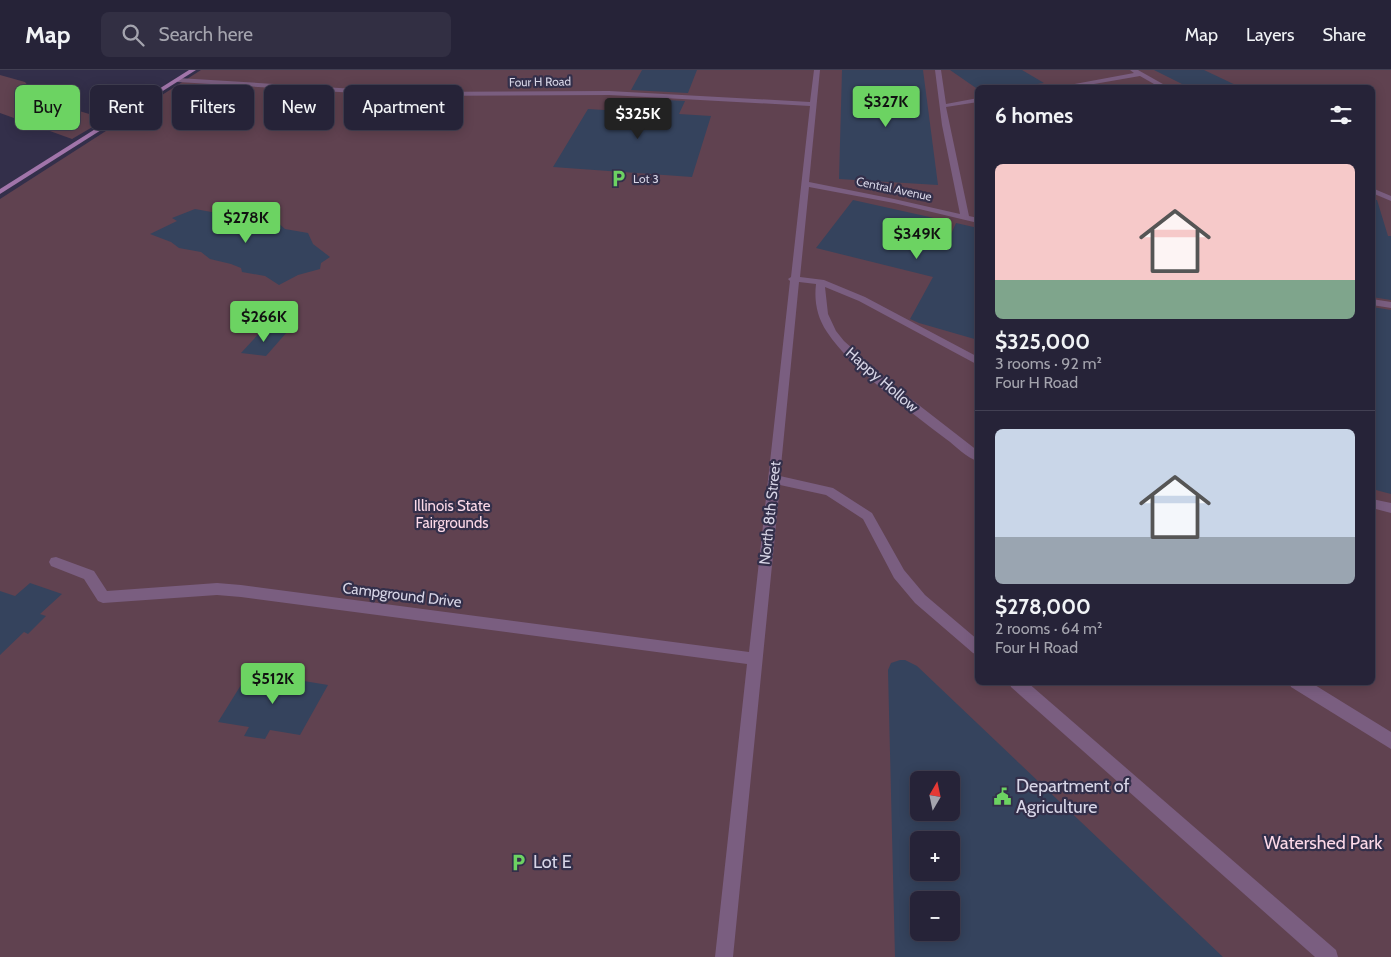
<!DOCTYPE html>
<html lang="en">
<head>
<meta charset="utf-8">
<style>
	body { margin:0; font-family:Cabin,sans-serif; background:#322f43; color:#f1f3f6; height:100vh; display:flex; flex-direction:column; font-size:19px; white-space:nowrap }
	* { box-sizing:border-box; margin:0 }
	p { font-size:16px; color:#a4a4ae }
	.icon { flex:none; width:28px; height:28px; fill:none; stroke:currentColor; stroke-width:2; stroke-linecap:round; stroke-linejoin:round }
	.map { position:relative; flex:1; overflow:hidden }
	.side { position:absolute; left:975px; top:15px; width:400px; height:600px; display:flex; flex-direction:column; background:#262338; border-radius:8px; box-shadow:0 2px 12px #0003,0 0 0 1px #424053 }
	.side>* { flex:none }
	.top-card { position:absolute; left:15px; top:15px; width:475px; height:45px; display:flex; gap:10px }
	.needle { width:32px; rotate:9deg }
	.controls { position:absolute; left:910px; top:701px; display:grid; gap:10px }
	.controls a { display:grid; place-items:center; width:50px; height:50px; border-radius:8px; background:#262338; box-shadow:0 2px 12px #0003,0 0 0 1px #424053; font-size:25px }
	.price { position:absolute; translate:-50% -42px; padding:0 11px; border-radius:5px; background:#6cd362; color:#111; font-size:16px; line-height:32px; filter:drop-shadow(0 1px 2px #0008) }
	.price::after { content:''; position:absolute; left:50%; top:30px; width:15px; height:11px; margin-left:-8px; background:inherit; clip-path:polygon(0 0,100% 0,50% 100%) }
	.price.selected { background:#222; color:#fff }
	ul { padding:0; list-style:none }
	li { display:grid; align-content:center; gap:10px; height:265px; padding:0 20px }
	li+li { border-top:1px solid #424053 }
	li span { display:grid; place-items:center; height:155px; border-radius:8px; color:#555 }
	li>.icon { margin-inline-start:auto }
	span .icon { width:90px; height:90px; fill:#fffc; stroke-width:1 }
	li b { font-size:21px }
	h2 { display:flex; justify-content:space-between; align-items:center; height:60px; padding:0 20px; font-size:21px }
	.chip { padding:0 18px; border-radius:8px; background:#262338; box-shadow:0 2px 12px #0003,0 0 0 1px #424053; font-size:18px; line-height:45px }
	.chip.selected { background:#6cd362; color:#111 }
	header { display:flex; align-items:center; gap:30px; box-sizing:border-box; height:70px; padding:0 25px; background:#262338; border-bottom:1px solid #424053 }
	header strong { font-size:24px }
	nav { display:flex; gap:28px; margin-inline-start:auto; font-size:18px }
	.search { width:350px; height:45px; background:#322f43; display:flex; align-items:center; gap:12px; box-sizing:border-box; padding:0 18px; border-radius:8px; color:#a4a4ae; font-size:19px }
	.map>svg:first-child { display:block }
	.green { fill:#604250; fill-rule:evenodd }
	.building { fill:#35435d; fill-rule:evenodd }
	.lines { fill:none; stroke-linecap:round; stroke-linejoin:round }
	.street { fill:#7a5e80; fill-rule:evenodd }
	.secondary { fill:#a175aa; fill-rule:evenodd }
	.labels { text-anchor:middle; stroke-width:4.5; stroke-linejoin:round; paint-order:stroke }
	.far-street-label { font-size:12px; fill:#d7d5e6; stroke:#332f4a }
	.far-poi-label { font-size:12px; fill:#d7d5e6; stroke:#332f4a; text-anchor:start }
	.street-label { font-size:15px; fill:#d7d5e6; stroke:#332f4a }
	.park-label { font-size:15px; fill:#fcd9e8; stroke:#332f4a }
	.near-poi-label { font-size:18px; fill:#d7d5e6; stroke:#332f4a; text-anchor:start }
	.near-park-label { font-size:18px; fill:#fcd9e8; stroke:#332f4a }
</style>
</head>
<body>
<header>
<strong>Map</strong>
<div class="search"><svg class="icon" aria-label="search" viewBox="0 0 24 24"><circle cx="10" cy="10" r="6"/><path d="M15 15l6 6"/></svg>Search here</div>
<nav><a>Map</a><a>Layers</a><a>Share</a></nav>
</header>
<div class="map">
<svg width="1391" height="887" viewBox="0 0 1391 887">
	<rect width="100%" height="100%" fill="#332f4a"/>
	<g class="green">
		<path d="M201,0H1391V887H0V129ZM978,18H1372V612H978ZM919,710H951V742H919ZM919,770H951V802H919ZM919,830H951V862H919Z"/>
		<path d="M0,5L25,12L39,29L106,49L72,69L0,43Z"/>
	</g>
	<g class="building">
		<path d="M642,0H697L688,23L631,20Z"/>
		<path d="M842,0H923L938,115L839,109Z"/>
		<path d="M950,0H1022L1044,13L1010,18H976Z"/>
		<path d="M1154,0H1204L1242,18H1190Z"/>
		<path d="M627,28L685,31L679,44L711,46L692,107L553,97L588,39L620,41Z"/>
		<path d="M853,130L943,150L947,173L956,153L978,158V270L919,253L910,249L933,207L816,178Z"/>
		<path d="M1372,130H1377L1388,166H1391V230L1372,227Z"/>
		<path d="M195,139L217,143H246L256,150L277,152L285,159L308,163L313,174L330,187L321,193L320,199L298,205L279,215L265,206L242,202L241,198L231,194L210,189L201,182L179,178L171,172L150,164L177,151L172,148Z"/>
		<path d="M1372,237L1391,240V424L1372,419Z"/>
		<path d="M263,259L287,262L266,286L241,283Z"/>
		<path d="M30,513L62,524L40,544L46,546L28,564L24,562L0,585V521L15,526Z"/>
		<path d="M900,590H905L917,596L1223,887H895L888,600L891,593ZM919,710H951V742H919ZM919,770H951V802H919ZM919,830H951V862H919Z"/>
		<path d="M249,602L328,615L300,665L270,660L265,669L244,666L249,657L218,652Z"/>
	</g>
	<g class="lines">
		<g class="street">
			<path d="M814,0H820L809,112L894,129L960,144L942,55L935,0H941L946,34L978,28V32L946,37L969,146L978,148V153L894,133L809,117L800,207L824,210L865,227L978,287V295L859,231L825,217L828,244L836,261L844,271L893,315L978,381V391C966,388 956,376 946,369C911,342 851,299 827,262C817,247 814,231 816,214L799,212L780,406L833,418L872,443L904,500L925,525L978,570V585L973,583L915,533L894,508L863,449L826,425L780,415L733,887H715L747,594L241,527L217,525L103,533L98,531L84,509L51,496L49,492L51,488L56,487L94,501L107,521L217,513L241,515L749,582L790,211L788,209L791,207L810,36L609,25L404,26L178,12L175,10L178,8L404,22L609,21L810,32Z"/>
			<path d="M1130,0H1138L1170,18H1161L1140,6L1071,18H1053L1134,3Z"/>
			<path d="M1372,118L1391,126V131L1372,123Z"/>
			<path d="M1372,229L1391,232V238L1372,235Z"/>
			<path d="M1372,429L1391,433V443L1372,438Z"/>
			<path d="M1009,612H1027L1336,880L1338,887H1315L1011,617Z"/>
			<path d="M1289,612H1310L1391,662V679L1291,617Z"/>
		</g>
		<path class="secondary" d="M189,0H196L0,124V119Z"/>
	</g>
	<defs>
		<symbol id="parking-bare" viewBox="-9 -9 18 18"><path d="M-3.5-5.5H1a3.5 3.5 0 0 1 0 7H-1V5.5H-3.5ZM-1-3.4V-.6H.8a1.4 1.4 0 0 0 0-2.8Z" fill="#6cd362" stroke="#332f4a" stroke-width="2.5" paint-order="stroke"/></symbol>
		<symbol id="civic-bare" viewBox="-9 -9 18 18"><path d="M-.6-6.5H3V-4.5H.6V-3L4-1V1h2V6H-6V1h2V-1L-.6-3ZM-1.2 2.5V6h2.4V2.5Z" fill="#6cd362" stroke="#332f4a" stroke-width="2.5" paint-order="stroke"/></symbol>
	</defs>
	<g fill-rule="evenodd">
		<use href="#parking-bare" x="606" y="96" width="25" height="25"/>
		<use href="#civic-bare" x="990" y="714" width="25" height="25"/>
		<use href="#parking-bare" x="506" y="780" width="25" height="25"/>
	</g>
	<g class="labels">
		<g class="far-street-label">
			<text transform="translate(540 12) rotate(-1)" y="4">Four H Road</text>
			<text transform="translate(894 119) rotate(12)" y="4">Central Avenue</text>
		</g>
		<g class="far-poi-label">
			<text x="633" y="113">Lot 3</text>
		</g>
		<g class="street-label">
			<text transform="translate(882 310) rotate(41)" y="5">Happy Hollow</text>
			<text transform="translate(770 443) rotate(-84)" y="5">North 8th Street</text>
			<text transform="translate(402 525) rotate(7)" y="5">Campground Drive</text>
		</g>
		<g class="park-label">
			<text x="452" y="441">Illinois State<tspan x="452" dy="17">Fairgrounds</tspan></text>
		</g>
		<g class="near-poi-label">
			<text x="1016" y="722">Department of<tspan x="1016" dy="21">Agriculture</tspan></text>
			<text x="533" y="798">Lot E</text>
		</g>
		<g class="near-park-label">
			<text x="1323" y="779">Watershed Park</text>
		</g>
	</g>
</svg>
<div class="controls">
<a><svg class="needle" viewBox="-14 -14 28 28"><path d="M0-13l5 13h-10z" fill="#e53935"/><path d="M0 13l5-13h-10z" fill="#a4a4ae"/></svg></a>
<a>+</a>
<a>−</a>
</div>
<b class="price" style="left:886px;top:58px">$327K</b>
<b class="price selected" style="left:638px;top:70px">$325K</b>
<b class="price" style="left:246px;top:174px">$278K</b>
<b class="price" style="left:917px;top:190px">$349K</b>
<b class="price" style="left:264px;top:273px">$266K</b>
<b class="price" style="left:273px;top:635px">$512K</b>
<div class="top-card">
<a class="chip selected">Buy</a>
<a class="chip">Rent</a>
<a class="chip">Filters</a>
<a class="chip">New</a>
<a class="chip">Apartment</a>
</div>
<section class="side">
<h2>6 homes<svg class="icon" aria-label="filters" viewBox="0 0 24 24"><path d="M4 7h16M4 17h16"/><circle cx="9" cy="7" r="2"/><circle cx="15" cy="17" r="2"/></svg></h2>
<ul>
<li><span style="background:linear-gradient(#f6c9c9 75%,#7fa58c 0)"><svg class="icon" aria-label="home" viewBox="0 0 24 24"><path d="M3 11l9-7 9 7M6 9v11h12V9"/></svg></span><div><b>$325,000</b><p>3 rooms · 92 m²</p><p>Four H Road</p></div></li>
<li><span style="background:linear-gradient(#c9d6e8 70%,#9aa5b1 0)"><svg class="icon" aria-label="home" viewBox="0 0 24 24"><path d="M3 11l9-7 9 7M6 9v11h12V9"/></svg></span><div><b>$278,000</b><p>2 rooms · 64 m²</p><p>Four H Road</p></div></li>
</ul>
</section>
</div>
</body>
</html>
